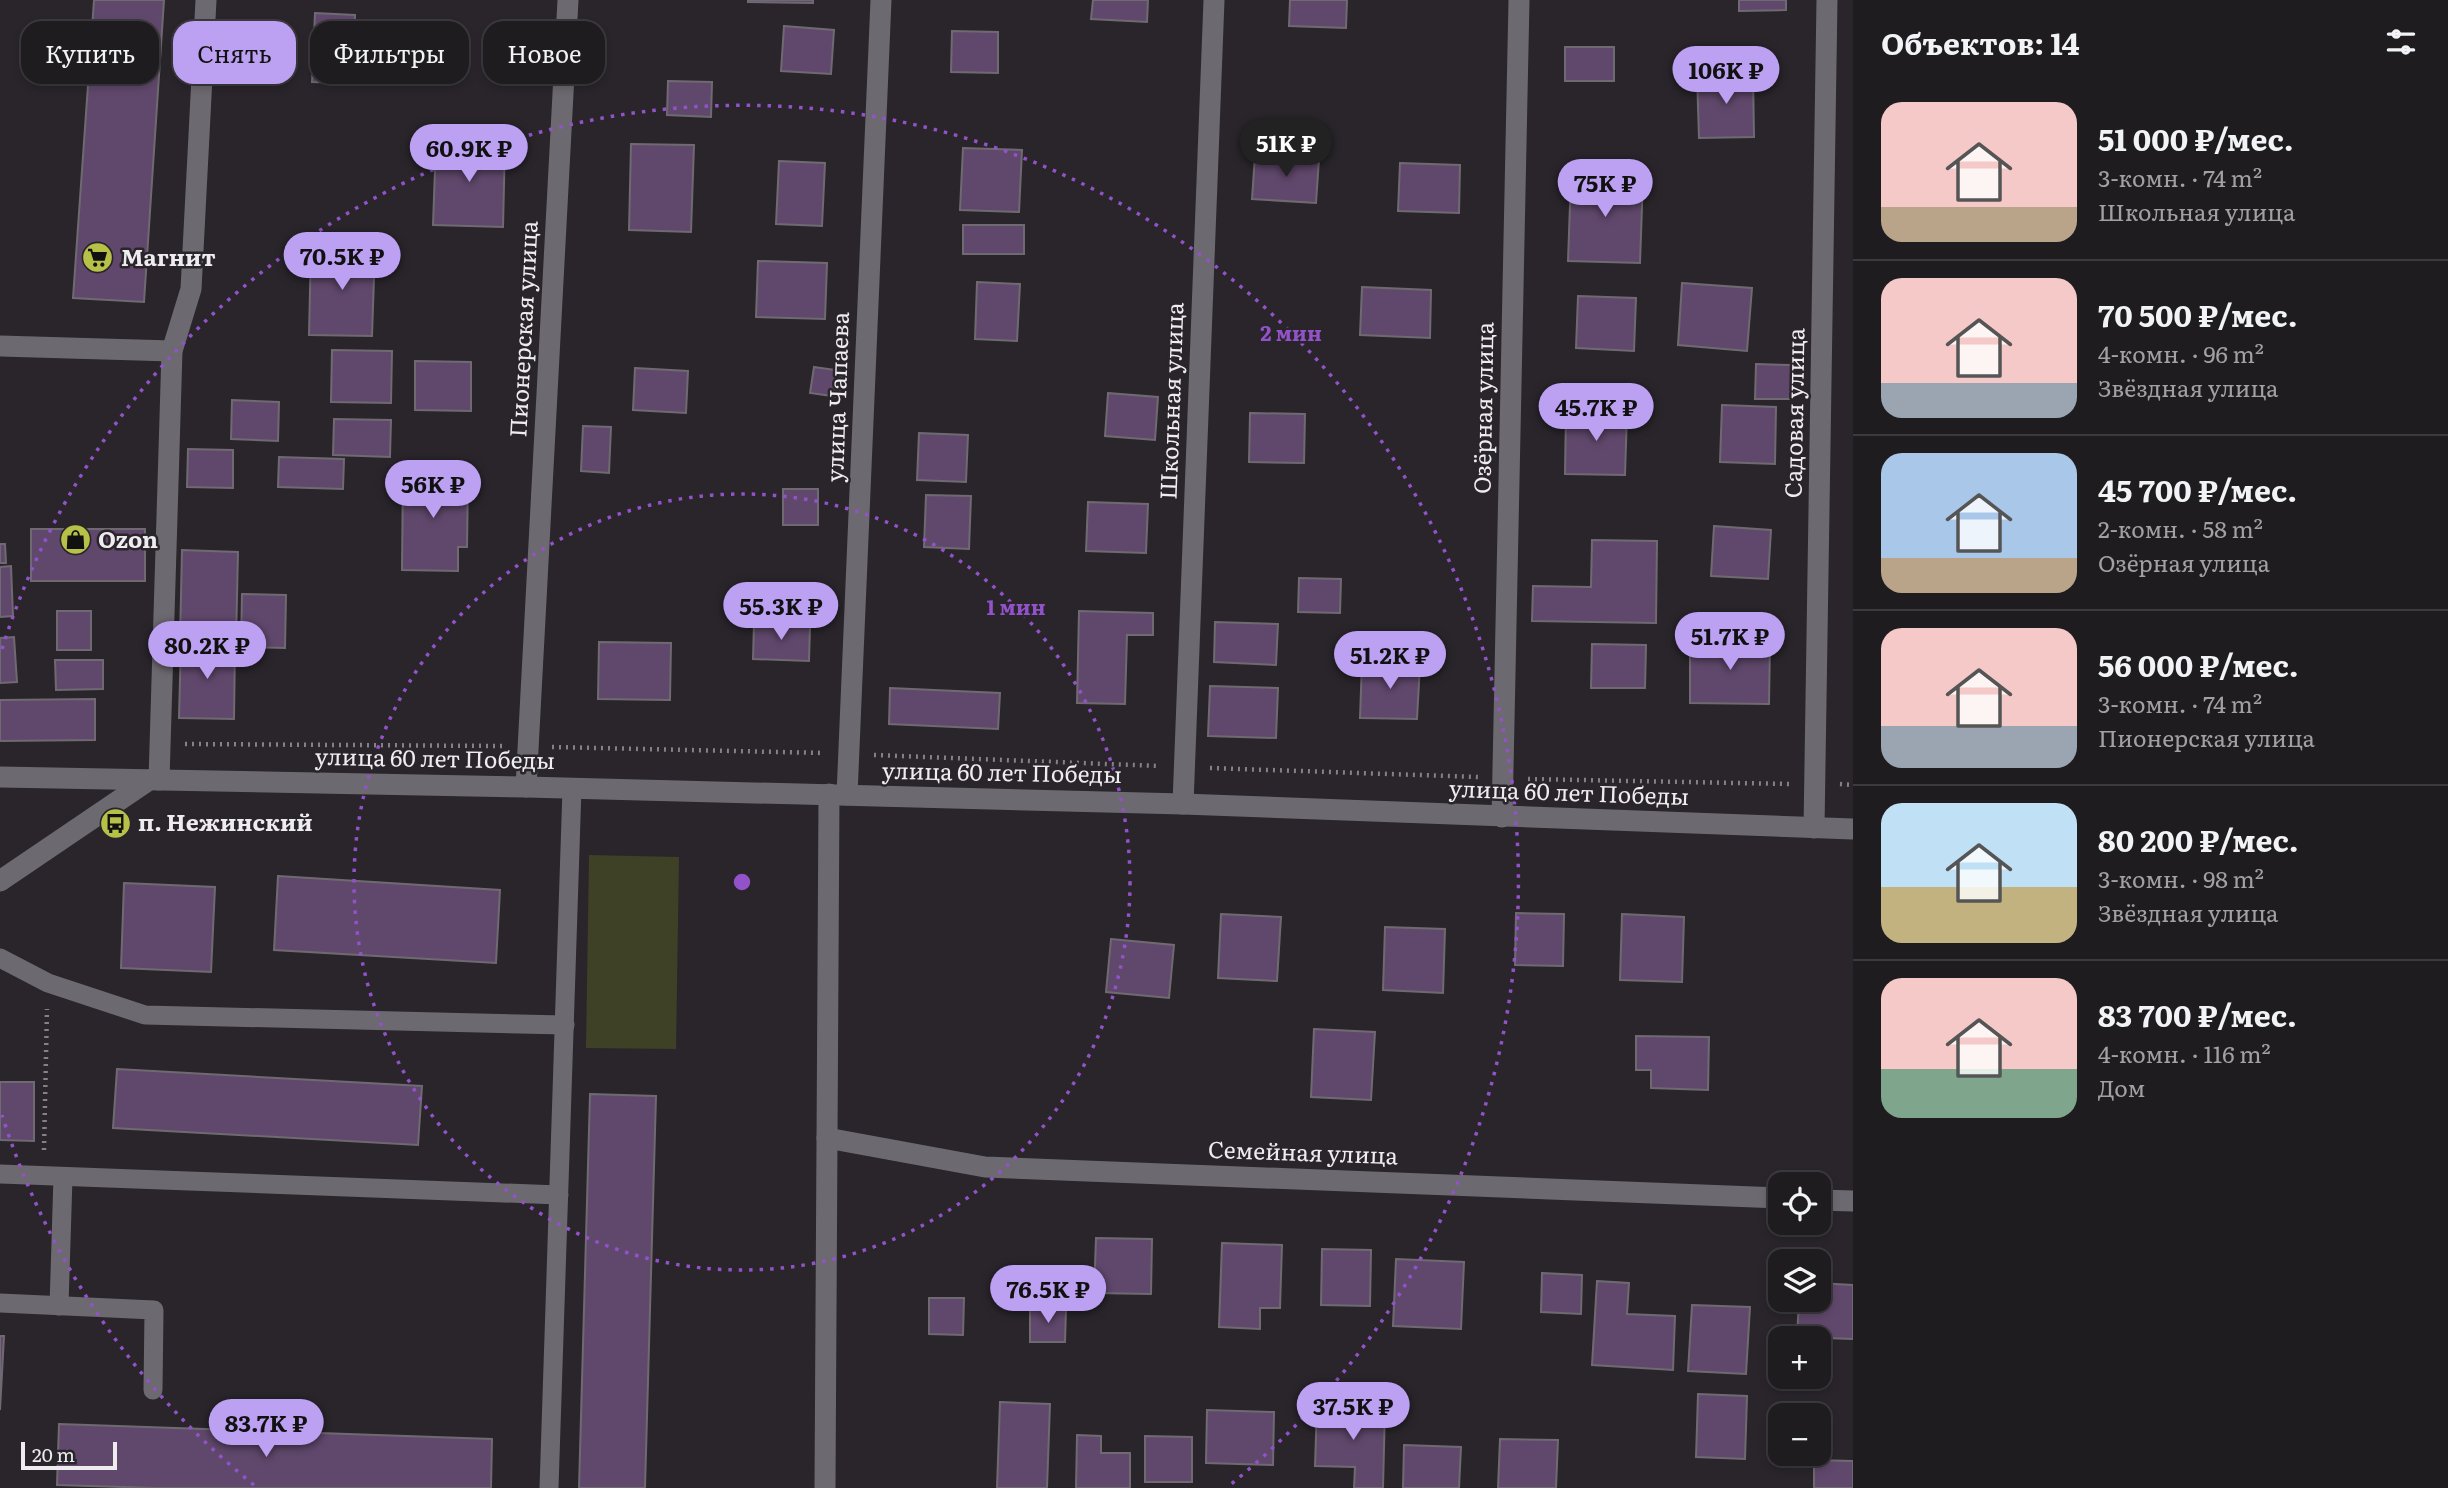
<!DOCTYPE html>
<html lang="ru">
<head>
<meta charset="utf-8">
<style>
	body { margin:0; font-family:Literata,serif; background:#272529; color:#f1f3f6; height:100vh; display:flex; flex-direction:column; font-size:26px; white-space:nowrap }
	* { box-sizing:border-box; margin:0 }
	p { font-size:23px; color:#a1a1a5 }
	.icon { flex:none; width:38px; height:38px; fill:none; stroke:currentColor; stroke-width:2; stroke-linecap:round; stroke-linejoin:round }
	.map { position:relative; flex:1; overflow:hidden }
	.panel { display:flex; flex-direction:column; background:#1f1c20; width:595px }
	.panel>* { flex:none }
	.hud { position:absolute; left:21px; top:21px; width:665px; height:63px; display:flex; gap:14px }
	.controls { position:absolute; left:1768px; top:1172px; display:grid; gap:14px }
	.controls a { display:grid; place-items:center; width:63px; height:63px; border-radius:14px; background:#1f1c20; box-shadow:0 4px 10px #0003,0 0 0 2px #3c3a3e; font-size:35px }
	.scale { position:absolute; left:21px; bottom:18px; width:96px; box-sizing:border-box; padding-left:7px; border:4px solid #efecf0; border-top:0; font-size:19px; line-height:24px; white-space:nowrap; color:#efecf0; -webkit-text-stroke:5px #29252b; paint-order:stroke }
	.price { position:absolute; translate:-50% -60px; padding:0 16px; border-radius:24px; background:#bca0f2; color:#111; font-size:23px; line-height:46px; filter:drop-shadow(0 2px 4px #0008) }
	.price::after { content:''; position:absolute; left:50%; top:42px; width:21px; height:16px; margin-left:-10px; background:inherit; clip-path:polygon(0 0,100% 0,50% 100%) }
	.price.active { background:#222; color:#fff }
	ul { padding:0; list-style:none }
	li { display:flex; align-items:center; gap:21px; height:175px; padding:0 28px }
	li+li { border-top:2px solid #3c3a3e }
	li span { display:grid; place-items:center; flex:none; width:196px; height:140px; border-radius:21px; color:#555 }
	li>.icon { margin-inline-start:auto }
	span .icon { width:84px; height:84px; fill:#fffc; stroke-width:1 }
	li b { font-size:30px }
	h2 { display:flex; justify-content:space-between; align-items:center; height:84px; padding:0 28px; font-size:30px }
	.chip { padding:0 24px; border-radius:21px; background:#1f1c20; box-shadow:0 4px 10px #0003,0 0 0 2px #3c3a3e; font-size:24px; line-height:63px }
	.chip.active { background:#bca0f2; color:#111 }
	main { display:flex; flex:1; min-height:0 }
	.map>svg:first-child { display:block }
	.green { fill:#3e4126 }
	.building { fill:#60486c; stroke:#6f6a71; stroke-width:2 }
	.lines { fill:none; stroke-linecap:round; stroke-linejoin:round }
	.path { stroke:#858287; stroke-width:4.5; stroke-dasharray:2 5; stroke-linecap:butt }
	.service { stroke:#6d6970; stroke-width:19 }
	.minor { stroke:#6d6970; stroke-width:21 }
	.ring { fill:none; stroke:#9252c9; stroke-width:3.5; stroke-dasharray:3.5 7 }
	.labels { text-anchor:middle; stroke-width:5; stroke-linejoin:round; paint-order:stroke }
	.poi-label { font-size:23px; font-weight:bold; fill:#efecf0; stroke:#29252b; text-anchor:start }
	.street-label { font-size:23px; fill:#efecf0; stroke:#29252b }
	.centre { fill:#9252c9; stroke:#29252b; stroke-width:3.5 }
	.ring-label { font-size:21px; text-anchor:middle; font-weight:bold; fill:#9252c9; stroke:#29252b; stroke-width:5; stroke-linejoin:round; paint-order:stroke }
</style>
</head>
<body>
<main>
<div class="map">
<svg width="1853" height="1488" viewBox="0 0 1853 1488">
	<rect width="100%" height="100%" fill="#29252b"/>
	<path class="green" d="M589,855L679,857L676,1049L586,1048Z"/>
	<g class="building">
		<path d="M94,0H164L144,302L73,298Z"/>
		<path d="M748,0H813V3L748,2Z"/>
		<path d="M1093,0H1148L1147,22L1091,19Z"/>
		<path d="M1290,0H1347L1346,28L1289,26Z"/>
		<path d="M1739,0H1786V10L1739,11Z"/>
		<path d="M315,13L355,15L353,83L312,82Z"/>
		<path d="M784,26L834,30L831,74L781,71Z"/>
		<path d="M952,31L998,32V73L951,72Z"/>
		<rect x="1565" y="47" width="49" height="34"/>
		<path d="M1753,74L1754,137L1699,138L1697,75Z"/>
		<path d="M668,81L712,82L711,117L667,115Z"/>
		<path d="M436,141L505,143L503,227L433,225Z"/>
		<path d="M631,144L694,145L691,232L629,230Z"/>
		<path d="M963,148L1022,150L1019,212L960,210Z"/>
		<path d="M1255,155L1319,159L1316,203L1252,199Z"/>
		<path d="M779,161L825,163L822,226L776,224Z"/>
		<path d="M1400,163L1460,165L1459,213L1398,211Z"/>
		<path d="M1571,176L1643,178L1640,263L1568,261Z"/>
		<rect x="963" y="225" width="61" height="29"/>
		<path d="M311,247L375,249L372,336L309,335Z"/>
		<path d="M758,261L827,263L825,319L756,317Z"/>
		<path d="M977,282L1020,284L1017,341L975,339Z"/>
		<path d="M1682,283L1752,288L1747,351L1678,345Z"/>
		<path d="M1362,287L1431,290L1430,338L1360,335Z"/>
		<path d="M1578,296L1636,298L1634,351L1576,348Z"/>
		<path d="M332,350L392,351L391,403L331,402Z"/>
		<path d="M415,361L471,362V411L415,410Z"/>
		<path d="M1756,364L1791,365V399H1755Z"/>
		<path d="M814,367L843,371L839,397L810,393Z"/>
		<path d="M635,368L688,371L686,413L633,410Z"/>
		<path d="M1108,393L1158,397L1155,440L1105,436Z"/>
		<path d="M232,400L279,402L278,441L231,439Z"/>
		<path d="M1722,405L1776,407L1775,464L1720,462Z"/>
		<path d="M1566,412L1627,413L1625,475L1565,474Z"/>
		<path d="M1250,413L1305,414L1304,463L1249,462Z"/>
		<path d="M334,419L391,420L390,457L333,455Z"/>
		<path d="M583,426L611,427L609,473L581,471Z"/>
		<path d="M919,433L968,435L966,482L917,480Z"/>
		<path d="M188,449L233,450V488L187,487Z"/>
		<path d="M279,457L344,459L343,489L278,487Z"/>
		<path d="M403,468H441V478H468L467,547H458V571L402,570Z"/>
		<rect x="783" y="489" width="35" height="36"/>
		<path d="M926,495L971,496L969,549L924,547Z"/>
		<path d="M1088,502L1148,504L1146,553L1086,551Z"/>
		<path d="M1714,526L1771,530L1768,579L1711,576Z"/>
		<rect x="31" y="529" width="114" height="52"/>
		<path d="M1592,540L1657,541L1656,623L1532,621L1533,586L1591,587Z"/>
		<path d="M0,544H5L6,563H0Z"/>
		<path d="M182,550L238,552L236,641L180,640Z"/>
		<path d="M11,566L13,616L0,617V567Z"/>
		<path d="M1299,578L1341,579L1340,613L1298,612Z"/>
		<path d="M242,594L286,595L285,648L241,647Z"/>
		<rect x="57" y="611" width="34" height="39"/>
		<path d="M1079,611L1153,613V635H1127L1125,704L1077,703Z"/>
		<path d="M1215,622L1278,624L1276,665L1214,662Z"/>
		<path d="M754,623L810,626L809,661L753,659Z"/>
		<path d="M14,637L17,682L0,683V638Z"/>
		<path d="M1690,640L1770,641L1769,704L1690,703Z"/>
		<path d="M181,642L235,643L234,719L179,718Z"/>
		<path d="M599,642L671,643L670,700L598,699Z"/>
		<path d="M1592,644L1646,645L1645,688H1591Z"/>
		<path d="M55,660H103V689L56,690Z"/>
		<path d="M1362,662L1420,664L1417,719L1360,718Z"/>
		<path d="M1210,686L1278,688L1276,738L1208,736Z"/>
		<path d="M890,688L1000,693L998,729L889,724Z"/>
		<path d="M95,699V740L0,741V700Z"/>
		<path d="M278,876L500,890L496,963L274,950Z"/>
		<path d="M124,883L215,887L211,972L121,968Z"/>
		<path d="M1516,913L1564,914L1563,966L1515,965Z"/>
		<path d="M1221,914L1281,917L1277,981L1218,978Z"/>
		<path d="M1622,914L1684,917L1682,982L1620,980Z"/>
		<path d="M1385,927L1445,929L1443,993L1383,990Z"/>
		<path d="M1111,939L1174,945L1169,998L1106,992Z"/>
		<path d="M1314,1029L1375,1032L1371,1100L1311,1097Z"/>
		<path d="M1636,1036L1709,1037L1708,1090L1651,1088V1070H1636Z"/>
		<path d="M117,1069L422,1086L418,1145L113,1128Z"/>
		<path d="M0,1082H34V1141L0,1140Z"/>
		<path d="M590,1094L656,1096L645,1488H579Z"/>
		<path d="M1096,1238L1152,1239L1151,1294L1094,1293Z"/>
		<path d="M1222,1243L1282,1245L1280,1308H1260V1329L1219,1327Z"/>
		<path d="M1322,1249L1371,1250L1370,1306L1321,1305Z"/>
		<path d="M1396,1259L1464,1262L1461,1329L1393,1326Z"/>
		<path d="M1542,1273L1582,1275L1581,1314L1541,1312Z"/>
		<path d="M1597,1281L1629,1283L1627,1314L1675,1316L1673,1370L1592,1365Z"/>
		<path d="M1818,1283L1853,1285V1339L1797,1337L1799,1300H1818Z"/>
		<path d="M929,1298H964L963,1335L929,1334Z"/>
		<path d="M1692,1305L1750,1307L1746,1374L1688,1371Z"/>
		<path d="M1030,1307L1066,1308L1065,1342H1030Z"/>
		<path d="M0,1336H4L0,1410Z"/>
		<path d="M1698,1394L1747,1396L1745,1459L1696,1457Z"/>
		<path d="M1000,1402L1050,1404L1047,1488H997Z"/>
		<path d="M1317,1406L1385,1407L1383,1488H1354L1355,1467L1315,1466Z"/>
		<path d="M1207,1410L1274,1412L1273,1465L1206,1463Z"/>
		<path d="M59,1424L492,1439L491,1488H156L57,1485Z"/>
		<path d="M1077,1435L1101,1436V1453H1130V1488H1076Z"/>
		<path d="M1145,1436L1192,1437V1482H1145Z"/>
		<path d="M1500,1439L1558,1440L1556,1488H1498Z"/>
		<path d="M1404,1445L1461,1447L1459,1488H1403Z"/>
		<path d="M1814,1460L1853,1461V1488H1814Z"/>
	</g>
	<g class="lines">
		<g class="path">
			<path d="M185,744L502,746"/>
			<path d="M552,747L824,753"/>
			<path d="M874,755L1159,766"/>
			<path d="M1210,768L1478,777"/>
			<path d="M1528,779L1789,784"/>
			<path d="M1840,784L1853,785"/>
			<path d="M44,1150L47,1009"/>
		</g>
		<g class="service">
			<path d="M0,958L48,983L145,1015L565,1025"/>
			<path d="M0,1174L559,1195"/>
			<path d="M0,1303L154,1310L153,1390"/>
			<path d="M59,1306L63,1177"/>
			<path d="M549,1488L572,788"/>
		</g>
		<g class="minor">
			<path d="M0,346L172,351"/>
			<path d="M0,777L526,787L1183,804L1853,829"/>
			<path d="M159,780L172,351L191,289L206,0"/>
			<path d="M526,787L568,0"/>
			<path d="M847,795L881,0"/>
			<path d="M1183,804L1214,0"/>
			<path d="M1502,817L1519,0"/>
			<path d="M1814,828L1827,0"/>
			<path d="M0,881L149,780"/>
			<path d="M827,1138L985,1167L1780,1198"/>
			<path d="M1818,1200L1853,1201"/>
			<path d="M825,1488L829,794"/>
		</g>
	</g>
	<g class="ring">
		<circle cx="742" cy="882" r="388"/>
		<path d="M254 1485A776 776 0 0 1 2 1115M2 649A776 776 0 1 1 1230 1485"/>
	</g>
	<defs>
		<symbol id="supermarket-disc" viewBox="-11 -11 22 22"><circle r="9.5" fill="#b8c147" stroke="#29252b"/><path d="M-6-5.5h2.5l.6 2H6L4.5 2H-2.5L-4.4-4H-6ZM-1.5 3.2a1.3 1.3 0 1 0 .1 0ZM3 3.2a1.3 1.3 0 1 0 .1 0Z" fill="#111"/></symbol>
		<symbol id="shop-disc" viewBox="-11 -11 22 22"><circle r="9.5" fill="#b8c147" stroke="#29252b"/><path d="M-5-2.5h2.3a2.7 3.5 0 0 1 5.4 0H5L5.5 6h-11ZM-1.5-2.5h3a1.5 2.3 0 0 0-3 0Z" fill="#111"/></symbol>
		<symbol id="bus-disc" viewBox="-11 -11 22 22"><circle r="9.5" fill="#b8c147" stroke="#29252b"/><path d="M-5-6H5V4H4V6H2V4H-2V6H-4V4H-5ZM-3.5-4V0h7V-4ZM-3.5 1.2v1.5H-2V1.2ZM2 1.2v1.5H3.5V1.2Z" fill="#111"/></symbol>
	</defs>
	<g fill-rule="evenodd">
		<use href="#supermarket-disc" x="80" y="240" width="35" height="35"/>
		<use href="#shop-disc" x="58" y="522" width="35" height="35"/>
		<use href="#bus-disc" x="98" y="806" width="35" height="35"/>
	</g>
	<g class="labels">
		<g class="poi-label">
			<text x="121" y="266">Магнит</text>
			<text x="98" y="548">Ozon</text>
			<text x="138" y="831">п. Нежинский</text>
		</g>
		<g class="street-label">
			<text transform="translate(524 329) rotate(-87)" y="8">Пионерская улица</text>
			<text transform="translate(838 397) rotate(-88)" y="8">улица Чапаева</text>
			<text transform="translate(1172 401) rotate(-88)" y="8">Школьная улица</text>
			<text transform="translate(1484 408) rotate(-89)" y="8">Озёрная улица</text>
			<text transform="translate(1795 413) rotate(-89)" y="8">Садовая улица</text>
			<text transform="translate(435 759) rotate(1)" y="8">улица 60 лет Победы</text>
			<text transform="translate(1002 773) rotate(1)" y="8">улица 60 лет Победы</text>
			<text transform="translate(1569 793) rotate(2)" y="8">улица 60 лет Победы</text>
			<text transform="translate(1303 1153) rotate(2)" y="8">Семейная улица</text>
		</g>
	</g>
	<circle cx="742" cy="882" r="10" class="centre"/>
	<g class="ring-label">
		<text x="1291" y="341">2 мин</text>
		<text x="1016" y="615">1 мин</text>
	</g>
</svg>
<div class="controls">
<a><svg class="icon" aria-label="locate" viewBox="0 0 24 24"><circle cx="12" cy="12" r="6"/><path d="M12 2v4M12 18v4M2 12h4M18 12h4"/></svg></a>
<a><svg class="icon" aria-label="layers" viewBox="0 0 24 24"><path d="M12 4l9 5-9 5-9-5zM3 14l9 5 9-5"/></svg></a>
<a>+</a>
<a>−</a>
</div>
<div class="scale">20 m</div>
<b class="price" style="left:1726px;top:106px">106K ₽</b>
<b class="price active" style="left:1286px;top:179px">51K ₽</b>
<b class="price" style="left:469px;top:184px">60.9K ₽</b>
<b class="price" style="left:1605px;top:219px">75K ₽</b>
<b class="price" style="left:342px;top:292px">70.5K ₽</b>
<b class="price" style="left:1596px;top:443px">45.7K ₽</b>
<b class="price" style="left:433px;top:520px">56K ₽</b>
<b class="price" style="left:781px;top:642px">55.3K ₽</b>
<b class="price" style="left:1730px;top:672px">51.7K ₽</b>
<b class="price" style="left:207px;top:681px">80.2K ₽</b>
<b class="price" style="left:1390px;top:691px">51.2K ₽</b>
<b class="price" style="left:1048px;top:1325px">76.5K ₽</b>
<b class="price" style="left:1353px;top:1442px">37.5K ₽</b>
<b class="price" style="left:266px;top:1459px">83.7K ₽</b>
<div class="hud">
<a class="chip">Купить</a>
<a class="chip active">Снять</a>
<a class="chip">Фильтры</a>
<a class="chip">Новое</a>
</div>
</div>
<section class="panel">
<h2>Объектов: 14<svg class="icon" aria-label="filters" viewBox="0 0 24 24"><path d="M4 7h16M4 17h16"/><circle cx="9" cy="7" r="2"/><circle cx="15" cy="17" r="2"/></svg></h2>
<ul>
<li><span style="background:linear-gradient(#f6c9c9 75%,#b9a48a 0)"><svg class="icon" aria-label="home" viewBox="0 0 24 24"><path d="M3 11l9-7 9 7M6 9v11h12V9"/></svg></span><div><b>51 000 ₽/мес.</b><p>3-комн. · 74 m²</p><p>Школьная улица</p></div></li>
<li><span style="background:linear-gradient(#f6c9c9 75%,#9aa5b1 0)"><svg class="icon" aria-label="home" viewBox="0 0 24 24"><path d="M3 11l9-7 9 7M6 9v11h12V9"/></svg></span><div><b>70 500 ₽/мес.</b><p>4-комн. · 96 m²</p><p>Звёздная улица</p></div></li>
<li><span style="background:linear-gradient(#a9c7e8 75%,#b9a48a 0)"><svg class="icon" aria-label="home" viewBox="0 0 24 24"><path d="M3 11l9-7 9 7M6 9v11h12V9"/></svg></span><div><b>45 700 ₽/мес.</b><p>2-комн. · 58 m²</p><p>Озёрная улица</p></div></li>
<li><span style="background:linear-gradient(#f6c9c9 70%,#9aa5b1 0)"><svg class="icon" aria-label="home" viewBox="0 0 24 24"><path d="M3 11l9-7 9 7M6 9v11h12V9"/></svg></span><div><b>56 000 ₽/мес.</b><p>3-комн. · 74 m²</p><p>Пионерская улица</p></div></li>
<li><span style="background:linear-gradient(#bfe0f5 60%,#c2b280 0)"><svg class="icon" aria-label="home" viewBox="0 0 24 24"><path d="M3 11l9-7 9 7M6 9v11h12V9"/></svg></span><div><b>80 200 ₽/мес.</b><p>3-комн. · 98 m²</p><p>Звёздная улица</p></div></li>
<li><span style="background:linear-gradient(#f6c9c9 65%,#7fa58c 0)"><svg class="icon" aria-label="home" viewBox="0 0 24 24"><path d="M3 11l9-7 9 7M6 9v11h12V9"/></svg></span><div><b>83 700 ₽/мес.</b><p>4-комн. · 116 m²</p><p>Дом</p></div></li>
</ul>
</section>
</main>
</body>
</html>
